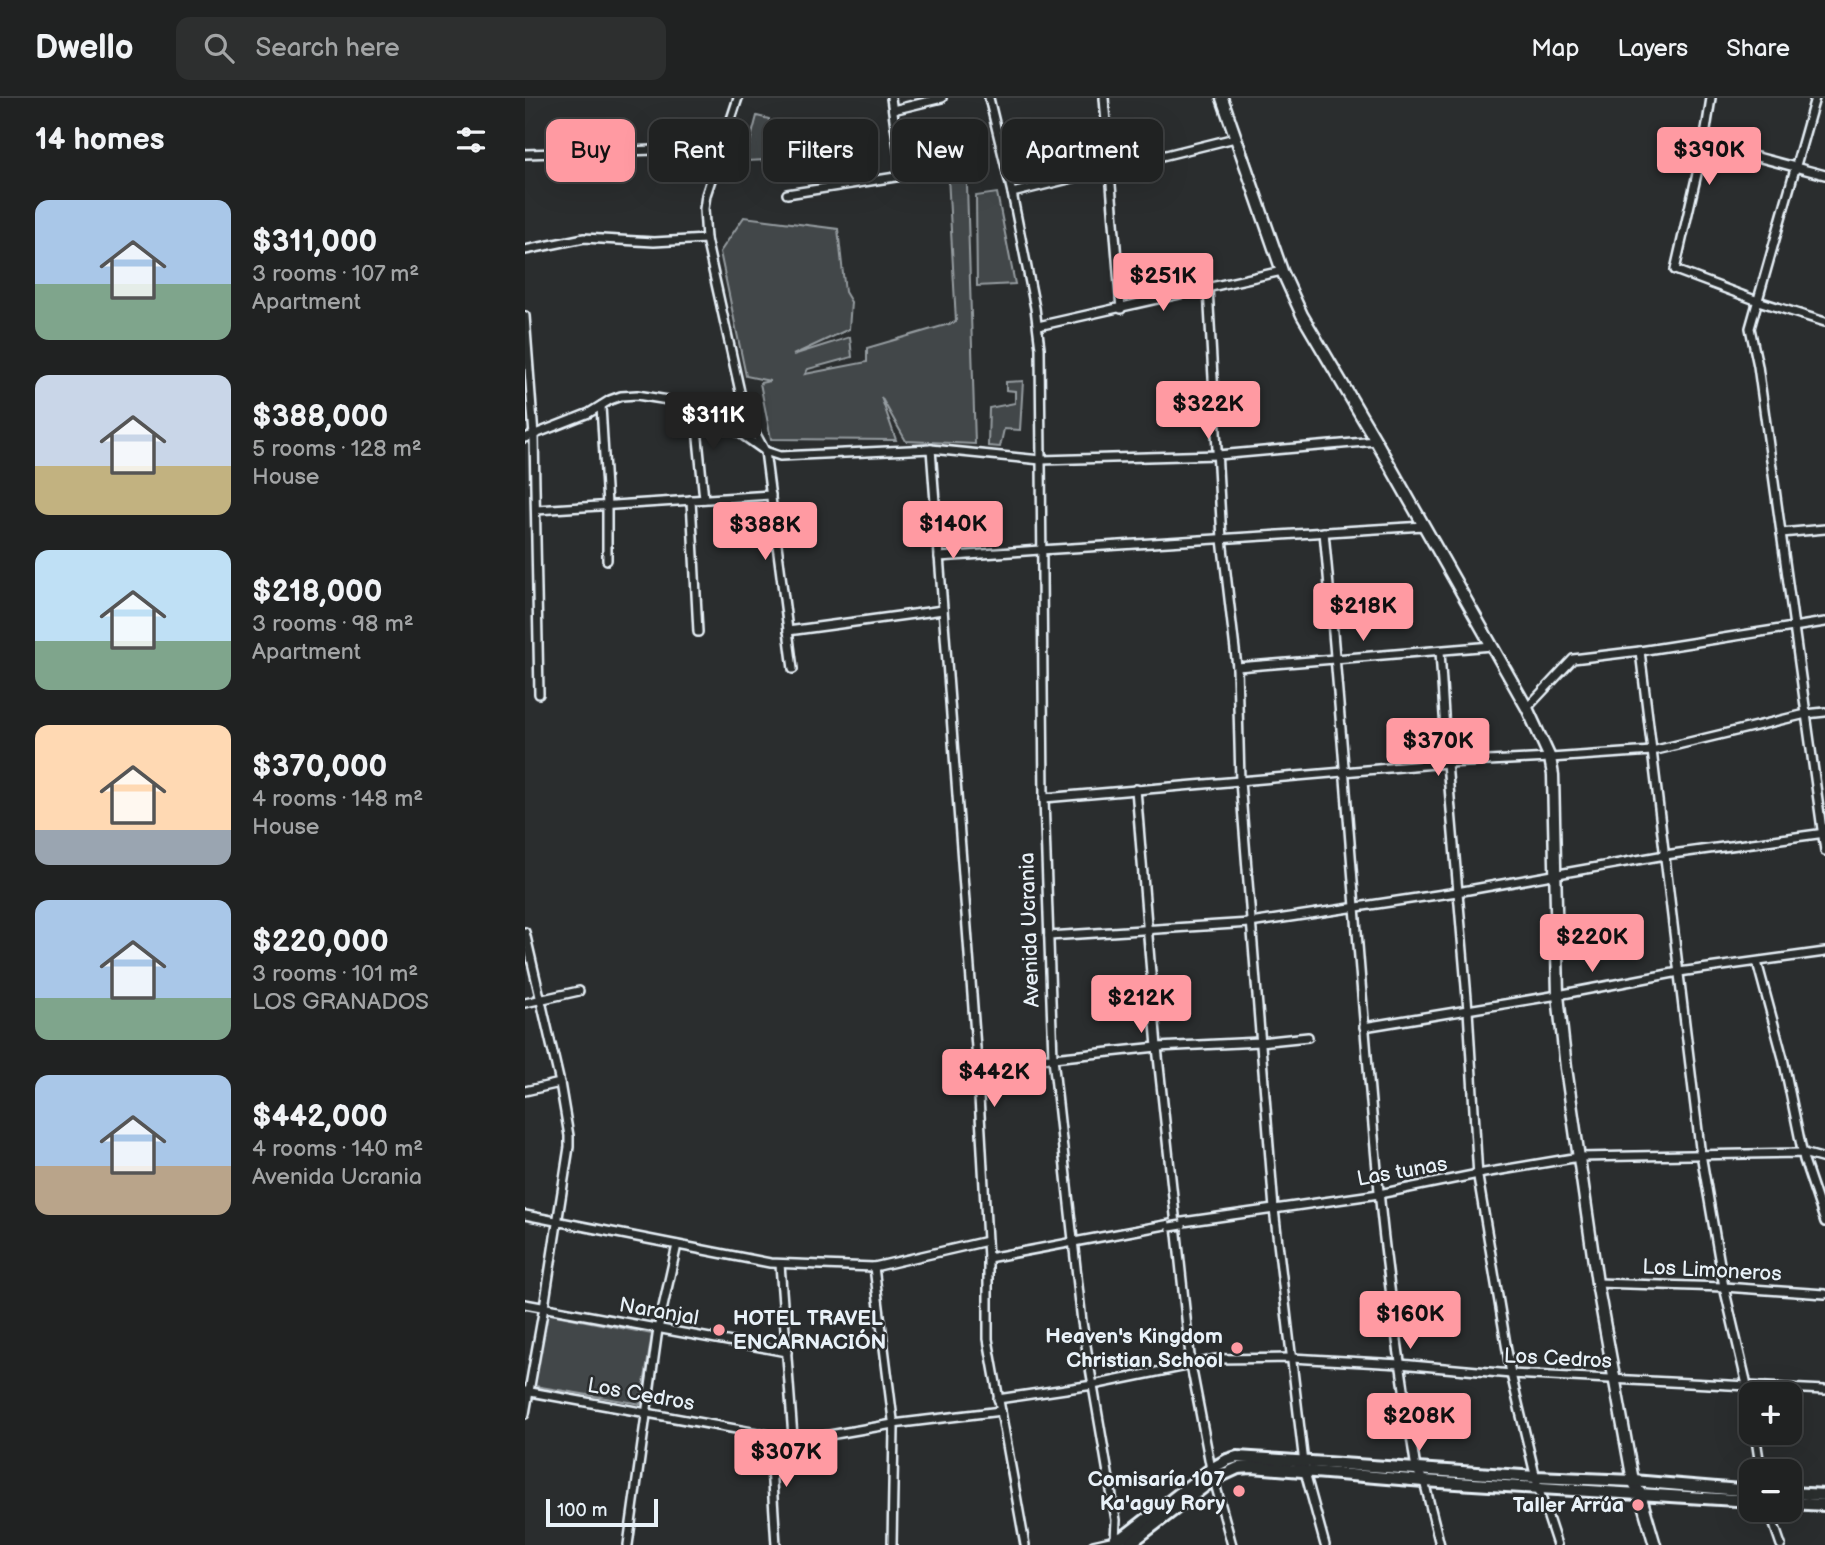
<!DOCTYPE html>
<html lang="en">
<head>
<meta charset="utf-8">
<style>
	body { margin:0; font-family:"Balsamiq Sans",sans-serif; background:#2d2f2f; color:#f1f3f6; height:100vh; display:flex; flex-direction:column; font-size:26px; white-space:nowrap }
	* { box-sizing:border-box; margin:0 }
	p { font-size:23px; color:#a2a4a5 }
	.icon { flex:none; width:38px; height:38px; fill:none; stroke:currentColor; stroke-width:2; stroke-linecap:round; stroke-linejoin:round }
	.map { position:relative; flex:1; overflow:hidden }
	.sheet { display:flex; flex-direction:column; background:#202222; width:525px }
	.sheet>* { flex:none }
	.hud { position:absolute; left:21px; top:21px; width:665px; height:63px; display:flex; gap:14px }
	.controls { position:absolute; left:1214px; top:1284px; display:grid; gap:14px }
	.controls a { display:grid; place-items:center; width:63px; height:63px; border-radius:14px; background:#202222; box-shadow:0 7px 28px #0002,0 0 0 2px #3d3f40; font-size:35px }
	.scale { position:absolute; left:21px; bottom:18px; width:112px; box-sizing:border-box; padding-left:7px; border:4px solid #e8f1f8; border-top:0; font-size:19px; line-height:24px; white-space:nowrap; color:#e8f1f8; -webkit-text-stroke:5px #2a2d2e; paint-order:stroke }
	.price { position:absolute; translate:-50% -60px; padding:0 16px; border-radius:7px; background:#ff9aa2; color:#111; font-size:23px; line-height:46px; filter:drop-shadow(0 2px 4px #0008) }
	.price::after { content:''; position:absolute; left:50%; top:42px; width:21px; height:16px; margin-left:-10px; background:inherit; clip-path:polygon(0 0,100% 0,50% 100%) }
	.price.active { background:#222; color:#fff }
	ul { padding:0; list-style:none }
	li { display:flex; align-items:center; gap:21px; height:175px; padding:0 35px }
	li span { display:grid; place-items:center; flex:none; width:196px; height:140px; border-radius:14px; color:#555 }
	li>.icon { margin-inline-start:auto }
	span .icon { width:84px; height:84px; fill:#fffc; stroke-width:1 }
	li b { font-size:30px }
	h2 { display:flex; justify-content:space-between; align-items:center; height:84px; padding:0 35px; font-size:30px }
	.chip { padding:0 24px; border-radius:14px; background:#202222; box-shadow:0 7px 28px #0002,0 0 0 2px #3d3f40; font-size:24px; line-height:63px }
	.chip.active { background:#ff9aa2; color:#111 }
	header { display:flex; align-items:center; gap:42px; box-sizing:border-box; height:98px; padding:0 35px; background:#202222; border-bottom:2px solid #3d3f40 }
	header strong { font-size:33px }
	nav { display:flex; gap:38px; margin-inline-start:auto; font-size:24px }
	.search { width:490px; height:63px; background:#2d2f2f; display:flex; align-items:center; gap:18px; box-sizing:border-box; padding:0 24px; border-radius:14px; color:#a2a4a5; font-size:26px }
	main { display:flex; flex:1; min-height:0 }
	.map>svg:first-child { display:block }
	.green { fill:#424648; stroke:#959ca0; stroke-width:2 }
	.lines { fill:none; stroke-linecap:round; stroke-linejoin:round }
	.minor-casing { stroke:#e8f1f8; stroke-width:12 }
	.tertiary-casing { stroke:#e8f1f8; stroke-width:15 }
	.secondary-casing { stroke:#e8f1f8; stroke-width:16 }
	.minor { stroke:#2a2d2e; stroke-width:7 }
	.tertiary { stroke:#2a2d2e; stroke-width:10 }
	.secondary { stroke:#2a2d2e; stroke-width:10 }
	.minor-bridge-casing { stroke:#e8f1f8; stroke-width:12; stroke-linecap:butt }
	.minor-bridge { stroke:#2a2d2e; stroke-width:7 }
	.poi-dot { fill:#ff9aa2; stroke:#2a2d2e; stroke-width:2.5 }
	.labels { text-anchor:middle; stroke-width:5; stroke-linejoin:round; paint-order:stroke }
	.street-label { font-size:21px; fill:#e8f1f8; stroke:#2a2d2e }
	.poi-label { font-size:21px; font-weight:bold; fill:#e8f1f8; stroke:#2a2d2e; text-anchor:end }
</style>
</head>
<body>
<header>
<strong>Dwello</strong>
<div class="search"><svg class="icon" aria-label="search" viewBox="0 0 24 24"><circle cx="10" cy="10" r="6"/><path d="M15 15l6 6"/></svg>Search here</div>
<nav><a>Map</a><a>Layers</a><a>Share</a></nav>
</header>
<main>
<section class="sheet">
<h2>14 homes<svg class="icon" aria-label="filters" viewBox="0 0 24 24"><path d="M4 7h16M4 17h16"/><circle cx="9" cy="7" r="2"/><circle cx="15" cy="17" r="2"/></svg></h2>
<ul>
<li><span style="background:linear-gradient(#a9c7e8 60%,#7fa58c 0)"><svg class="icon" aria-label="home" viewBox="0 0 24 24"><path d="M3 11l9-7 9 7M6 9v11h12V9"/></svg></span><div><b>$311,000</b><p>3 rooms · 107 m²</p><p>Apartment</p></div></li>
<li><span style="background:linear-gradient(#c9d6e8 65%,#c2b280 0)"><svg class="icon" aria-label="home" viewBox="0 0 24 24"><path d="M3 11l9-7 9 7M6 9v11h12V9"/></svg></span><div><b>$388,000</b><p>5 rooms · 128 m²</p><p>House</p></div></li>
<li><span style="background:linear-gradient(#bfe0f5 65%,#7fa58c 0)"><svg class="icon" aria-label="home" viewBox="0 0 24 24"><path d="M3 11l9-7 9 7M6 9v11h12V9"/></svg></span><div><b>$218,000</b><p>3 rooms · 98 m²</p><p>Apartment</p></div></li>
<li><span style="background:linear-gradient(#ffd9b3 75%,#9aa5b1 0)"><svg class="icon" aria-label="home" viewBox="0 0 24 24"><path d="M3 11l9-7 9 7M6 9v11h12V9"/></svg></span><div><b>$370,000</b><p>4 rooms · 148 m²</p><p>House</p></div></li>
<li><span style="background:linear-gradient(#a9c7e8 70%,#7fa58c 0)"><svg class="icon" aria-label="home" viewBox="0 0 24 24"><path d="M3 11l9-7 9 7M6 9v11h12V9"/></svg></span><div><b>$220,000</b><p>3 rooms · 101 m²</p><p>LOS GRANADOS</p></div></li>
<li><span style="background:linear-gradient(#a9c7e8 65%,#b9a48a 0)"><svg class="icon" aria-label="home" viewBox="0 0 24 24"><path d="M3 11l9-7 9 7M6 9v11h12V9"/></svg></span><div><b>$442,000</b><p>4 rooms · 140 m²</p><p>Avenida Ucrania</p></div></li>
</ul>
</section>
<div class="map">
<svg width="1300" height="1447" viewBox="0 0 1300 1447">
	<rect width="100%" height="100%" fill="#2a2d2e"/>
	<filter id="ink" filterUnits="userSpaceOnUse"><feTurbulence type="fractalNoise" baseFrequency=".0143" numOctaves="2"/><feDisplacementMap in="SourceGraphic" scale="14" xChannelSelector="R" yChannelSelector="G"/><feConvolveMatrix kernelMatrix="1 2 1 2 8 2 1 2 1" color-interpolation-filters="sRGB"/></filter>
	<g filter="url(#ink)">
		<g class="green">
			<path d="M232,18L244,21L242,62L220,63Z"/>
			<path d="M441,55L450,346L381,343L356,299L371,342L246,341L235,285L245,283L221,278L195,154L219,119L313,131L320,194L326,204L324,231L268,257L325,239L327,259L283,271L280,276L342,264V250L431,224L422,59Z"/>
			<path d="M472,95L490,186L452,188L451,98Z"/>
			<path d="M498,283L495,332L479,331L475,349L463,348L464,310L490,305V293L481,292V284Z"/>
			<path d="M15,1214L127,1236L116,1306L4,1287Z"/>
		</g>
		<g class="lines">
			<defs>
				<g id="minor">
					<path d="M213,0L181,97L179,111L181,141L220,316L240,353L268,571"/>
					<path d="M464,0L487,95L510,210L515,250L519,700L528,960L557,1224L591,1422L590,1442L568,1447"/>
					<path d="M579,0L596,211"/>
					<path d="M1186,0L1179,45L1150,172L1233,203L1300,224"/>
					<path d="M1290,0L1225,230L1233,268L1300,753"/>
					<path d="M368,12L417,0"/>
					<path d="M1179,45L1300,77"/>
					<path d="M0,56L196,50"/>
					<path d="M487,95L710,40"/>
					<path d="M262,96L377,78L366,0"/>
					<path d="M0,152L59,140L129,144L181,141"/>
					<path d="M683,190L697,441L712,569L715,683L749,1111L780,1374L800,1447"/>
					<path d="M0,218L9,338L14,596"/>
					<path d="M513,228L757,173"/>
					<path d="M76,308L82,407V462"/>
					<path d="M0,340L64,315L85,302L96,298L112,297L143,302L170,310L209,331L240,353L255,358L406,351L516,362L693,357L851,343"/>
					<path d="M406,351L452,963L463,1160V1241L500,1447"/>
					<path d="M179,401L170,310L218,305"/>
					<path d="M166,402L173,534"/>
					<path d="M11,412L246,397"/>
					<path d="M799,434C820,654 833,874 854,1093C863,1186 877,1279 891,1371L899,1383L915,1447"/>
					<path d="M1256,435L1300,431"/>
					<path d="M414,459L515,452L899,428"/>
					<path d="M263,533L418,512"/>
					<path d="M915,553L922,665L943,912L953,1079L986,1276L1013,1389L1032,1447"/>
					<path d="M1115,553L1175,1050L1199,1189L1222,1287L1227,1315"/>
					<path d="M712,569L967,548"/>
					<path d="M1002,610L1048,561L1115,553L1300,524"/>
					<path d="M611,691L632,949L666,1267L686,1371L707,1447"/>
					<path d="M519,700L922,665L1025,660L1127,653L1281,616L1300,614"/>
					<path d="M0,834L35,985L44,1038V1049L19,1209L0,1316"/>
					<path d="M524,838L725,825L932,794L1140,757L1300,735"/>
					<path d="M1232,864L1258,960L1279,1062L1300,1124"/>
					<path d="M0,905L54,893"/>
					<path d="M839,929L1033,897L1154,874L1300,854"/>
					<path d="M452,963L528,960L632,949L735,944L783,939"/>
					<path d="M0,993L35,985"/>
					<path d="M0,1117L245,1165L349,1169L462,1143"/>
					<path d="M463,1160L651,1125L854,1096L953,1076L1054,1059L1278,1055L1300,1061"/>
					<path d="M255,1166L268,1339"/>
					<path d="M349,1169L369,1330L367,1447"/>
					<path d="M1072,1185L1199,1189L1300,1196"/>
					<path d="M0,1206L262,1254"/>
					<path d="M0,1293L255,1339H293L368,1326L476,1313"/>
					<path d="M473,1301L568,1287L666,1267L690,1261L766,1260L875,1266L986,1276L1300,1292"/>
					<path d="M1230,1335L1236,1374"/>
					<path d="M244,1337L251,1447"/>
					<path d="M1244,1412L1256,1447"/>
					<path d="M103,1447L133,1231L152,1147"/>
				</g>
				<path id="tertiary" d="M697,0L757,173L777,217L851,343L1002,610L1025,660L1028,677L1033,897L1041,970L1072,1185L1108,1383L1115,1396L1130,1447"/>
				<g id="secondary">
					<path d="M1265,1395L1300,1397"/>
					<path d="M1265,1405L1300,1407"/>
					<path d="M591,1447L590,1442L600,1438L686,1371L702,1362L712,1359L1011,1379L1108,1383L1227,1393"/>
					<path d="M603,1447L689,1381L713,1370L727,1369L899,1383L1227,1403"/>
				</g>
			</defs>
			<use href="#minor" class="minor-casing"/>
			<use href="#tertiary" class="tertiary-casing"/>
			<use href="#secondary" class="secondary-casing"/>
			<use href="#minor" class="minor"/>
			<use href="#tertiary" class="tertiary"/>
			<use href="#secondary" class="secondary"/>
			<defs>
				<path id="minor-bridge" d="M645,1129L657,1127"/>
			</defs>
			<use href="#minor-bridge" class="minor-bridge-casing"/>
			<use href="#minor-bridge" class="minor-bridge"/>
		</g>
	</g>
	<g class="poi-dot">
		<circle cx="194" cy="1232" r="7"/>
		<circle cx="712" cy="1250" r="7"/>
		<circle cx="714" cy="1393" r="7"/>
		<circle cx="1113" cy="1407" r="7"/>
	</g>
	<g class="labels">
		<g class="street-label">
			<text transform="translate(504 832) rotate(-92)" y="7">Avenida Ucrania</text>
			<text transform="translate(877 1073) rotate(-10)" y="7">Las tunas</text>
			<text transform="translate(1187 1172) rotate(3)" y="7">Los Limoneros</text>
			<text transform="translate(134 1213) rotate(10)" y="7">Naranjal</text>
			<text transform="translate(1033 1260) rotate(3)" y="7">Los Cedros</text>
			<text transform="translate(116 1296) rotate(10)" y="7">Los Cedros</text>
		</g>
		<g class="poi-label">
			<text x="208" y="1227" text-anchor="start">HOTEL TRAVEL<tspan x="208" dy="24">ENCARNACIÓN</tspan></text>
			<text x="698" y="1245">Heaven's Kingdom<tspan x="698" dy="24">Christian School</tspan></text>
			<text x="700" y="1388">Comisaría 107<tspan x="700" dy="24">Ka'aguy Rory</tspan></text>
			<text x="1099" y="1414">Taller Arrúa</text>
		</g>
	</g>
</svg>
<div class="controls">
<a>+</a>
<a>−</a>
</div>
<div class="scale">100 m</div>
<b class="price" style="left:1184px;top:89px">$390K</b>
<b class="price" style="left:638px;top:215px">$251K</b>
<b class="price" style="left:683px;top:343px">$322K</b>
<b class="price active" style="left:188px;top:354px">$311K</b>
<b class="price" style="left:428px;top:463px">$140K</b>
<b class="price" style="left:240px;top:464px">$388K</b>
<b class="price" style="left:838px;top:545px">$218K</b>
<b class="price" style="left:913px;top:680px">$370K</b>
<b class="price" style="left:1067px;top:876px">$220K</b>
<b class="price" style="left:616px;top:937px">$212K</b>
<b class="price" style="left:469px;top:1011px">$442K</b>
<b class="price" style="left:885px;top:1253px">$160K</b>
<b class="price" style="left:894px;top:1355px">$208K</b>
<b class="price" style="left:261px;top:1391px">$307K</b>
<div class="hud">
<a class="chip active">Buy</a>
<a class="chip">Rent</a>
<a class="chip">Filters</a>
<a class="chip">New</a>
<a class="chip">Apartment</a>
</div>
</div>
</main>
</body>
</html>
